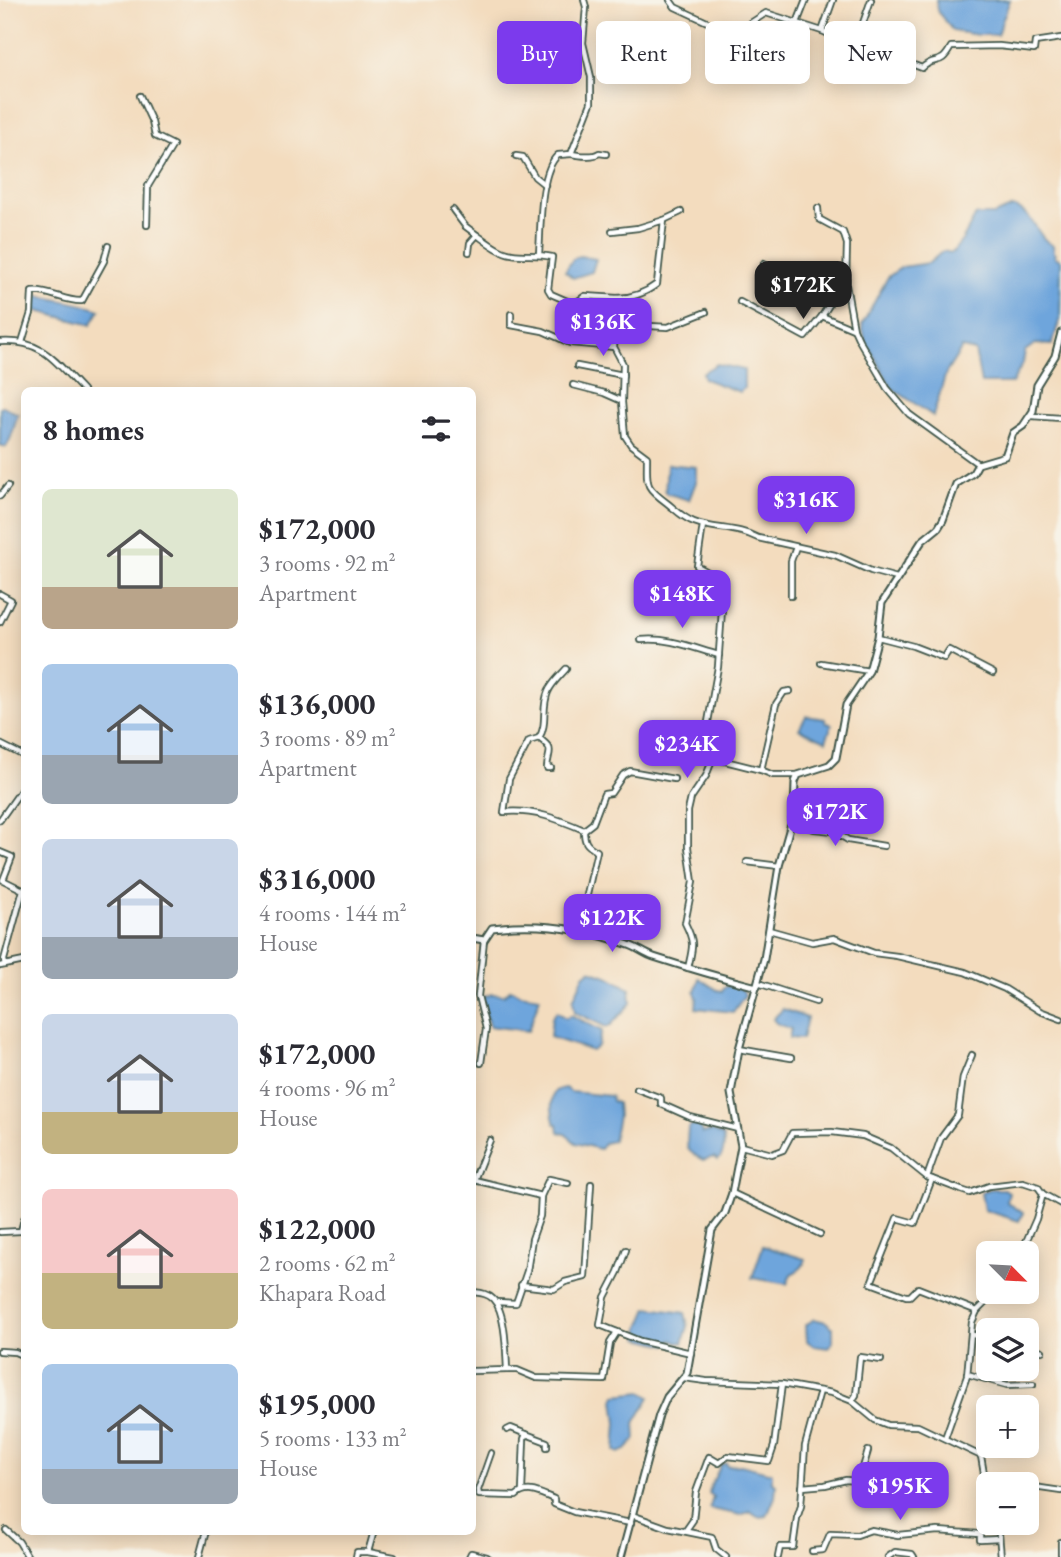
<!DOCTYPE html>
<html lang="en">
<head>
<meta charset="utf-8">
<style>
	body { margin:0; font-family:"EB Garamond",serif; background:#f7f7f7; color:#2b2b33; height:100vh; display:flex; flex-direction:column; font-size:26px; white-space:nowrap }
	* { box-sizing:border-box; margin:0 }
	p { font-size:23px; color:#7c7c81 }
	.icon { flex:none; width:38px; height:38px; fill:none; stroke:currentColor; stroke-width:2; stroke-linecap:round; stroke-linejoin:round }
	.map { position:relative; flex:1; overflow:hidden }
	.details { position:absolute; left:21px; top:387px; width:455px; height:1148px; display:flex; flex-direction:column; background:#fff; border-radius:10px; box-shadow:0 4px 18px #0003 }
	.details>* { flex:none }
	.top-card { position:absolute; left:497px; top:21px; width:458px; height:63px; display:flex; gap:14px }
	.needle { width:46px; rotate:114deg }
	.buttons { position:absolute; left:976px; top:1241px; display:grid; gap:14px }
	.buttons a { display:grid; place-items:center; width:63px; height:63px; border-radius:10px; background:#fff; box-shadow:0 4px 18px #0003; font-size:35px }
	.price { position:absolute; translate:-50% -60px; padding:0 16px; border-radius:14px; background:#7c3aed; color:#fff; font-size:23px; line-height:46px; filter:drop-shadow(0 2px 4px #0008) }
	.price::after { content:''; position:absolute; left:50%; top:42px; width:21px; height:16px; margin-left:-10px; background:inherit; clip-path:polygon(0 0,100% 0,50% 100%) }
	.price.selected { background:#222; color:#fff }
	ul { padding:0; list-style:none }
	li { display:flex; align-items:center; gap:21px; height:175px; padding:0 21px }
	li span { display:grid; place-items:center; flex:none; width:196px; height:140px; border-radius:10px; color:#555 }
	li>.icon { margin-inline-start:auto }
	span .icon { width:84px; height:84px; fill:#fffc; stroke-width:1 }
	li b { font-size:30px }
	h2 { display:flex; justify-content:space-between; align-items:center; height:84px; padding:0 21px; font-size:30px }
	.chip { padding:0 24px; border-radius:10px; background:#fff; box-shadow:0 4px 18px #0003; font-size:24px; line-height:63px }
	.chip.selected { background:#7c3aed; color:#fff }
	.map>svg:first-child { display:block }
	.water { fill:#6ea5dc; stroke:#467188; stroke-width:2 }
	.lines { fill:none; stroke-linecap:round; stroke-linejoin:round }
	.minor-casing { stroke:#3f5549; stroke-width:8 }
	.tertiary-casing { stroke:#3f5549; stroke-width:9 }
	.minor { stroke:#fff; stroke-width:4.5 }
	.tertiary { stroke:#fff; stroke-width:5 }
</style>
</head>
<body>
<div class="map">
<svg width="1061" height="1557" viewBox="0 0 1061 1557">
	<rect width="100%" height="100%" fill="#f7f3e8"/>
	<filter id="ink" filterUnits="userSpaceOnUse"><feTurbulence type="fractalNoise" baseFrequency=".0143" numOctaves="2"/><feDisplacementMap in="SourceGraphic" scale="14" xChannelSelector="R" yChannelSelector="G"/><feConvolveMatrix kernelMatrix="1 2 1 2 8 2 1 2 1" color-interpolation-filters="sRGB"/></filter>
	<filter id="wash" filterUnits="userSpaceOnUse"><feTurbulence type="fractalNoise" baseFrequency=".00686" numOctaves="4" result="noise"/><feDisplacementMap in="SourceGraphic" scale="28" xChannelSelector="R" yChannelSelector="G"/><feGaussianBlur stdDeviation="1.57" result="paint"/><feColorMatrix in="noise" values="0 0 0 0 0 0 0 0 0 0 0 0 0 0 0 0 0 1.4 0 .05"/><feComposite in="paint" operator="in"/></filter>
	<g filter="url(#wash)">
		<rect width="100%" height="100%" fill="#f3dcbe"/>
		<g class="water">
			<path d="M936,0H1010L997,35H978L953,31L938,12Z"/>
			<path d="M1013,207C1037,215 1034,235 1053,246L1055,257L1061,260L1060,318L1052,345L1035,344L1025,351L1023,363L1012,383H981L975,351L962,348L946,373L933,416L892,388L865,340L862,325L888,277L902,267L929,263L943,251L952,253L963,239L976,215H994Z"/>
			<path d="M580,256L596,259L592,272L573,278L565,271L573,259Z"/>
			<path d="M36,295C58,301 80,302 100,310L91,325L34,310Z"/>
			<path d="M717,364L744,370V388L740,392L704,379L702,373Z"/>
			<path d="M3,406L18,414C14,425 13,437 6,447L0,445V408Z"/>
			<path d="M667,464L696,467V482L689,500L665,493Z"/>
			<path d="M806,716L825,719L826,723L832,724L826,741L799,729Z"/>
			<path d="M590,970L610,977L630,989L631,1003L611,1025L606,1027L575,1012L573,1000L584,975Z"/>
			<path d="M699,978L717,990L722,991L724,987L732,985L743,990L745,995L733,1012L696,1008L697,998L695,992Z"/>
			<path d="M511,989L520,994L540,997L528,1031L489,1026L483,1004V997L492,994L504,995Z"/>
			<path d="M783,1009L807,1018L802,1039L789,1038L791,1029L776,1023L773,1019Z"/>
			<path d="M557,1011L566,1018L571,1015L602,1031L598,1046L592,1051L550,1037L552,1017Z"/>
			<path d="M565,1088L571,1092L611,1096L612,1101L617,1103L618,1116L613,1141L604,1143L600,1149L576,1143L565,1134L559,1132L558,1124H555C552,1117 550,1101 554,1093C556,1089 561,1089 565,1088Z"/>
			<path d="M692,1125H699L702,1133L713,1131L723,1136C724,1144 725,1154 718,1160L714,1157L703,1160C683,1149 687,1148 688,1128Z"/>
			<path d="M990,1189H1004L1009,1192L1007,1202L1023,1213L1019,1221L984,1210L981,1193Z"/>
			<path d="M763,1246L805,1259C805,1267 798,1271 791,1274L787,1284L752,1278Z"/>
			<path d="M648,1308L685,1313L688,1326L683,1343L672,1340L667,1345L639,1338L640,1327Z"/>
			<path d="M814,1319L826,1322L833,1328V1342L828,1348L814,1346L807,1341L806,1325Z"/>
			<path d="M642,1392L650,1397L635,1423L636,1439L626,1450L619,1453L615,1451L617,1423L614,1400L616,1395Z"/>
			<path d="M726,1463L728,1466L741,1465L772,1473V1482L776,1484L775,1497L767,1516L759,1517L750,1511L741,1515L711,1509L710,1507L713,1497L709,1494C711,1479 718,1476 720,1465Z"/>
		</g>
	</g>
	<g filter="url(#ink)">
		<g class="lines">
			<defs>
				<g id="minor">
					<path d="M670,0L675,7L720,28L731,24L746,26L766,13L822,31L841,40L856,43L922,68C936,55 940,68 951,47L999,46L1034,50L1035,42L1061,38"/>
					<path d="M797,23L806,0"/>
					<path d="M822,31L833,0"/>
					<path d="M856,43L871,0"/>
					<path d="M140,96L152,122L155,136L173,145L148,186L147,225"/>
					<path d="M571,154C580,155 592,158 599,153L606,154"/>
					<path d="M516,156L523,157L535,177L545,185"/>
					<path d="M818,208L819,219L843,232L847,244L846,285L854,329L859,340L887,388L909,414L978,464"/>
					<path d="M453,210L465,226L477,235"/>
					<path d="M664,220L681,212"/>
					<path d="M612,231L638,228L664,220L657,284C644,294 632,298 617,298"/>
					<path d="M469,252L470,243L477,235C487,242 499,252 512,254C525,256 538,254 552,257L548,289L551,294L574,304L585,296L617,298L614,347L623,364L622,402L625,436L631,445L647,457C647,485 644,486 667,503C676,510 683,518 694,522C715,530 738,527 758,538L835,555L871,571L897,578"/>
					<path d="M539,254C541,228 539,172 558,155L571,154L591,103V77L583,43L586,7L584,0"/>
					<path d="M764,263L828,295L829,305L822,316"/>
					<path d="M740,302L805,337L822,316L853,329"/>
					<path d="M511,314V325L543,331L570,343L614,347"/>
					<path d="M613,324L668,327L706,312"/>
					<path d="M0,342C44,339 56,363 83,390"/>
					<path d="M22,342L31,313L32,292C49,290 65,302 82,301L104,261L108,246"/>
					<path d="M577,366L623,375"/>
					<path d="M573,385L604,393L622,401"/>
					<path d="M1031,416L1061,418"/>
					<path d="M0,496L8,486"/>
					<path d="M703,525L697,566L724,581L718,667L708,722L707,742L713,758L761,770L773,775H798"/>
					<path d="M0,594L11,600L0,622"/>
					<path d="M791,596V561L796,547"/>
					<path d="M878,637L913,646L944,658L949,650L993,673"/>
					<path d="M641,640C668,637 693,648 719,655"/>
					<path d="M821,663L869,671"/>
					<path d="M566,669C560,676 551,684 548,692C541,708 548,724 539,738L529,741L509,779L504,812C533,809 558,819 584,830C584,842 586,845 597,851L579,930"/>
					<path d="M539,738C556,751 548,750 547,768H551"/>
					<path d="M0,744L24,756"/>
					<path d="M761,770L776,704L784,692L790,691"/>
					<path d="M0,820L24,786"/>
					<path d="M792,823L814,829L833,831L848,840L884,846"/>
					<path d="M584,830L593,823L604,794L611,793L623,775L630,771L674,779"/>
					<path d="M0,852L12,857L3,880L23,890L4,960L5,965"/>
					<path d="M747,862L779,866"/>
					<path d="M769,930L812,942L834,938L874,953L897,956L965,972L1005,989L1040,1011L1061,1019"/>
					<path d="M0,966L24,961"/>
					<path d="M688,968C693,946 695,943 685,923L693,882L688,847V811L691,798L706,776L713,758"/>
					<path d="M758,983L816,1002"/>
					<path d="M739,1049L791,1058"/>
					<path d="M481,1063L486,1029L478,996L484,940"/>
					<path d="M637,1089L661,1098V1104L690,1117L738,1129"/>
					<path d="M490,1140L474,1180L541,1196"/>
					<path d="M741,1146L772,1154L783,1150L792,1133L832,1132L863,1136L891,1148L927,1177L961,1190L970,1193L989,1186L1023,1182L1038,1187L1043,1194L1061,1204"/>
					<path d="M927,1177L941,1138L958,1115L963,1077L972,1055"/>
					<path d="M932,1179L915,1223L897,1218L871,1283L906,1296H910L918,1288L977,1311"/>
					<path d="M732,1193L820,1234"/>
					<path d="M0,1232L21,1231L24,1219"/>
					<path d="M626,1250L618,1272L605,1297L600,1325L640,1341L691,1353"/>
					<path d="M1021,1253L1036,1219L1043,1194"/>
					<path d="M521,1285L554,1289L565,1282L585,1277L591,1184"/>
					<path d="M472,1292C480,1293 487,1293 493,1299C506,1312 506,1352 507,1370H517L536,1378L604,1380L610,1343L617,1332"/>
					<path d="M497,1302L516,1303L527,1271L532,1239L540,1216L541,1196L549,1179L568,1183"/>
					<path d="M972,1335L989,1337"/>
					<path d="M1027,1346L1042,1351"/>
					<path d="M0,1351L15,1352L24,1356"/>
					<path d="M472,1371L507,1370"/>
					<path d="M967,1374L1007,1385L1033,1384"/>
					<path d="M684,1378L706,1381L782,1384L832,1393L852,1401L875,1420L888,1425L918,1426L981,1456L985,1480L995,1484"/>
					<path d="M852,1401L856,1395L860,1357L881,1360"/>
					<path d="M507,1430L511,1428L526,1434"/>
					<path d="M945,1438L967,1376L972,1322L977,1311L996,1292"/>
					<path d="M491,1453L478,1490L479,1495L516,1496C528,1485 541,1494 554,1499V1504L574,1512L631,1523"/>
					<path d="M859,1481L868,1451"/>
					<path d="M1027,1486L1061,1491"/>
					<path d="M802,1487L825,1485L846,1480L882,1483"/>
					<path d="M522,1491L524,1439L526,1434L547,1442V1447"/>
					<path d="M632,1515L668,1528L712,1537L716,1549L726,1557"/>
					<path d="M998,1522L1001,1557"/>
					<path d="M6,1530L19,1542L28,1557"/>
					<path d="M686,1530L693,1520L696,1492L709,1457L719,1463L728,1456L769,1461L774,1446L782,1384"/>
					<path d="M1061,1542V1554"/>
					<path d="M812,1551L823,1550L830,1534L857,1535L871,1530L898,1535L938,1531L980,1534V1540L999,1539"/>
					<path d="M368,1552L374,1531"/>
					<path d="M199,1557L206,1531"/>
					<path d="M356,1557L357,1552H368L394,1557"/>
					<path d="M469,1557L471,1553L487,1557"/>
					<path d="M778,1557L780,1547H793L797,1518L801,1506L805,1446L820,1391"/>
					<path d="M888,1557L895,1552L912,1554L914,1557"/>
				</g>
				<g id="tertiary">
					<path d="M472,938L484,940L492,928C539,922 585,929 629,945C638,948 645,954 654,957C688,968 722,978 757,987"/>
					<path d="M621,1557L659,1415L667,1397L687,1373L712,1230L725,1213L732,1193L741,1146L731,1093L739,1049L764,959L779,866L794,813L795,782L798,775L829,765L836,758L846,705L869,671L878,637L882,603L922,541L938,528L943,520L956,484L973,473L978,464L1005,456L1013,433L1023,426L1033,411L1037,385L1055,356L1061,333"/>
				</g>
			</defs>
			<use href="#minor" class="minor-casing"/>
			<use href="#tertiary" class="tertiary-casing"/>
			<use href="#minor" class="minor"/>
			<use href="#tertiary" class="tertiary"/>
		</g>
	</g>
</svg>
<div class="buttons">
<a><svg class="needle" viewBox="-14 -14 28 28"><path d="M0-13l5 13h-10z" fill="#e53935"/><path d="M0 13l5-13h-10z" fill="#7c7c81"/></svg></a>
<a><svg class="icon" aria-label="layers" viewBox="0 0 24 24"><path d="M12 4l9 5-9 5-9-5zM3 14l9 5 9-5"/></svg></a>
<a>+</a>
<a>−</a>
</div>
<b class="price selected" style="left:803px;top:321px">$172K</b>
<b class="price" style="left:603px;top:358px">$136K</b>
<b class="price" style="left:806px;top:536px">$316K</b>
<b class="price" style="left:682px;top:630px">$148K</b>
<b class="price" style="left:687px;top:780px">$234K</b>
<b class="price" style="left:835px;top:848px">$172K</b>
<b class="price" style="left:612px;top:954px">$122K</b>
<b class="price" style="left:900px;top:1522px">$195K</b>
<div class="top-card">
<a class="chip selected">Buy</a>
<a class="chip">Rent</a>
<a class="chip">Filters</a>
<a class="chip">New</a>
</div>
<section class="details">
<h2>8 homes<svg class="icon" aria-label="filters" viewBox="0 0 24 24"><path d="M4 7h16M4 17h16"/><circle cx="9" cy="7" r="2"/><circle cx="15" cy="17" r="2"/></svg></h2>
<ul>
<li><span style="background:linear-gradient(#dfe7d0 70%,#b9a48a 0)"><svg class="icon" aria-label="home" viewBox="0 0 24 24"><path d="M3 11l9-7 9 7M6 9v11h12V9"/></svg></span><div><b>$172,000</b><p>3 rooms · 92 m²</p><p>Apartment</p></div></li>
<li><span style="background:linear-gradient(#a9c7e8 65%,#9aa5b1 0)"><svg class="icon" aria-label="home" viewBox="0 0 24 24"><path d="M3 11l9-7 9 7M6 9v11h12V9"/></svg></span><div><b>$136,000</b><p>3 rooms · 89 m²</p><p>Apartment</p></div></li>
<li><span style="background:linear-gradient(#c9d6e8 70%,#9aa5b1 0)"><svg class="icon" aria-label="home" viewBox="0 0 24 24"><path d="M3 11l9-7 9 7M6 9v11h12V9"/></svg></span><div><b>$316,000</b><p>4 rooms · 144 m²</p><p>House</p></div></li>
<li><span style="background:linear-gradient(#c9d6e8 70%,#c2b280 0)"><svg class="icon" aria-label="home" viewBox="0 0 24 24"><path d="M3 11l9-7 9 7M6 9v11h12V9"/></svg></span><div><b>$172,000</b><p>4 rooms · 96 m²</p><p>House</p></div></li>
<li><span style="background:linear-gradient(#f6c9c9 60%,#c2b280 0)"><svg class="icon" aria-label="home" viewBox="0 0 24 24"><path d="M3 11l9-7 9 7M6 9v11h12V9"/></svg></span><div><b>$122,000</b><p>2 rooms · 62 m²</p><p>Khapara Road</p></div></li>
<li><span style="background:linear-gradient(#a9c7e8 75%,#9aa5b1 0)"><svg class="icon" aria-label="home" viewBox="0 0 24 24"><path d="M3 11l9-7 9 7M6 9v11h12V9"/></svg></span><div><b>$195,000</b><p>5 rooms · 133 m²</p><p>House</p></div></li>
</ul>
</section>
</div>
</body>
</html>
